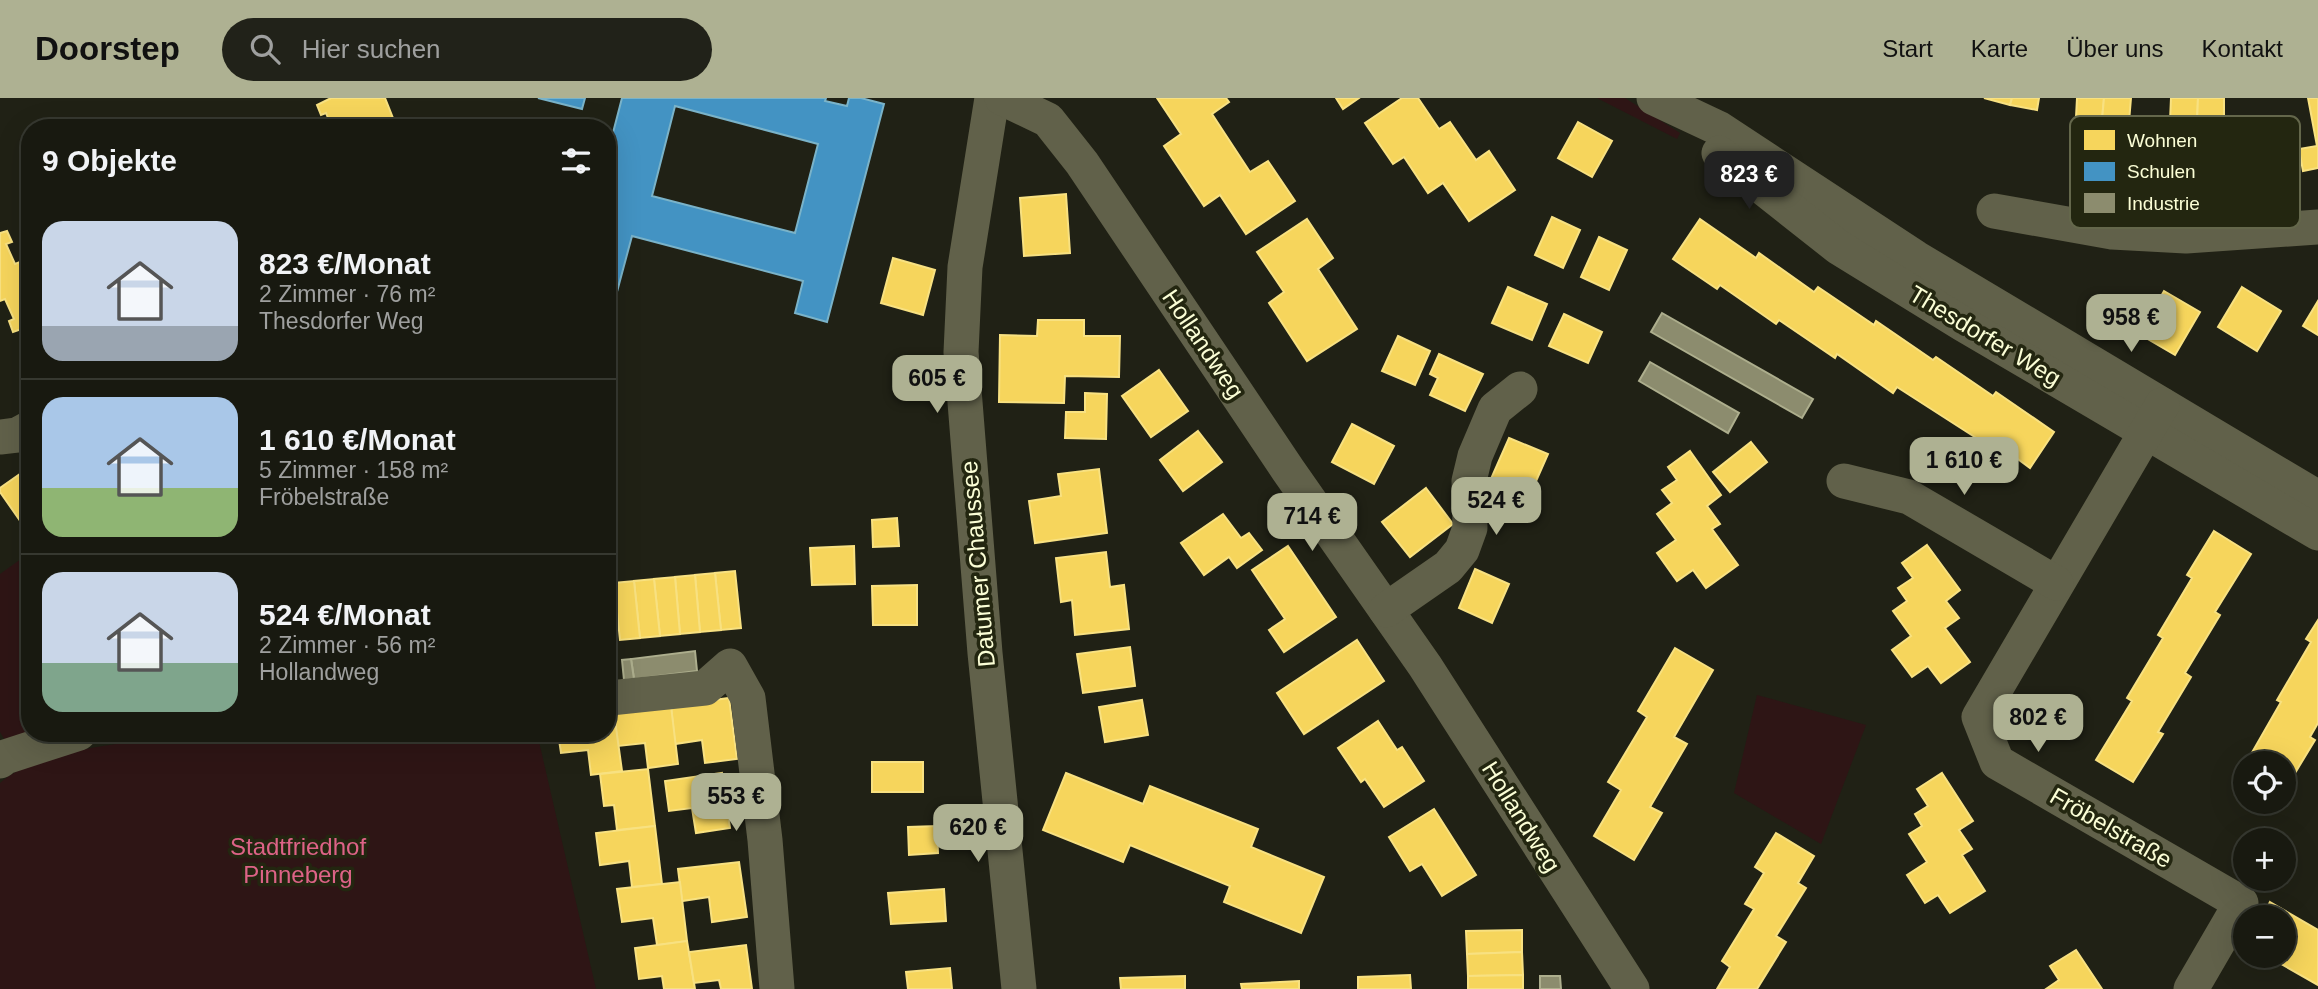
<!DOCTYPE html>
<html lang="de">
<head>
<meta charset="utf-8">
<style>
	body { margin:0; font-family:Arial,sans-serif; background:#212219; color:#f1f3f6; height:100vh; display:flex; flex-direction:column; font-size:26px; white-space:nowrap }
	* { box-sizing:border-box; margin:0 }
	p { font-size:23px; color:#9fa09f }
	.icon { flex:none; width:38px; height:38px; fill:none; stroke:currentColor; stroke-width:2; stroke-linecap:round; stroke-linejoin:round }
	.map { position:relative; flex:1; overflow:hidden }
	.panel { position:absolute; left:21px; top:21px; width:595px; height:623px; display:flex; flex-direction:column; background:#181910; border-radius:28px; box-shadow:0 7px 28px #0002,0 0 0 2px #363830 }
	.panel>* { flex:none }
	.tools { position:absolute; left:2233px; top:653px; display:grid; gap:14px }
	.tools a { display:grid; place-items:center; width:63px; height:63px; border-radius:50%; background:#181910; box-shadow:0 7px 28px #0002,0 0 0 2px #363830; font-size:35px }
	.price { position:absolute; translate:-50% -60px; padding:0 16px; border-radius:14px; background:#aeb192; color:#111; font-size:23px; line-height:46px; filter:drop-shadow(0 2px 4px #0008) }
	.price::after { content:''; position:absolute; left:50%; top:42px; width:21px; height:16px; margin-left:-10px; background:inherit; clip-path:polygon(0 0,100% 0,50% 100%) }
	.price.selected { background:#222; color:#fff }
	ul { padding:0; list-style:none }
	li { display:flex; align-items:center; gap:21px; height:175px; padding:0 21px }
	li+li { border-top:2px solid #363830 }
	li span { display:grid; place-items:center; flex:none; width:196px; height:140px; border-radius:21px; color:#555 }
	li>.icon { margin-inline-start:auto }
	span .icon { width:84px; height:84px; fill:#fffc; stroke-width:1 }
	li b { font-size:30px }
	h2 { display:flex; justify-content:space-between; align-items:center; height:84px; padding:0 21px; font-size:30px }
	header { display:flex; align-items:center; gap:42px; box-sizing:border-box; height:98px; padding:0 35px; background:#aeb192; color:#111 }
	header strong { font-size:33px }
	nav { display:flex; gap:38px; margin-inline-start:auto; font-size:24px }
	.search { width:490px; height:63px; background:#212219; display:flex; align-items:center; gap:18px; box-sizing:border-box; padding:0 24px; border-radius:38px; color:#9fa09f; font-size:26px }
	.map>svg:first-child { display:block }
	.green { fill:#2e1515 }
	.homes { fill:#f6d55c; stroke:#f8e181; stroke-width:2 }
	.schools { fill:#4393c3; stroke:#7ab3c9; stroke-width:2; fill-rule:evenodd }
	.industry { fill:#8c8c6e; stroke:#adae8d; stroke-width:2 }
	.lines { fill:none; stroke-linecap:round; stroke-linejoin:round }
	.minor { stroke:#61614a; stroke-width:35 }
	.labels { text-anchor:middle; stroke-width:7; stroke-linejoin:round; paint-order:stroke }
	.street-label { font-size:24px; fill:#fbfed6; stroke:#232610 }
	.park-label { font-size:24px; fill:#dd6387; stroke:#232610 }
	.key { fill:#232610; stroke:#64674b; stroke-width:2 }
	.key-label { font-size:19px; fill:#fbfed6 }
</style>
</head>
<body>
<header>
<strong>Doorstep</strong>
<div class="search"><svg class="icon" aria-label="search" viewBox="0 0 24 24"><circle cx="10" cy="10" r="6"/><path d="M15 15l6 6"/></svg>Hier suchen</div>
<nav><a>Start</a><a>Karte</a><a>Über uns</a><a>Kontakt</a></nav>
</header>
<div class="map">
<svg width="2318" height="891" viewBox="0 0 2318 891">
	<rect width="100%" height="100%" fill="#202115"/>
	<g class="green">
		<path d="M1597,0H1625L1680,35L1677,41Z"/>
		<path d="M21,461L30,472V635L6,644L0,634V476Z"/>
		<path d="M1757,597L1866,627L1821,746L1734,695Z"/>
		<path d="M200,635H537L596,891H0V685C42,648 143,644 200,635Z"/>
	</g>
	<g class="homes">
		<path d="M331,0H385L395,25L400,23L403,30H332L326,15L321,17L317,7Z"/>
		<path d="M1157,0H1226L1229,4L1212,16L1250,74L1268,63L1295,103L1246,136L1220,97L1204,108L1164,48L1181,36Z"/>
		<path d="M1336,0H1359L1343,11Z"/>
		<path d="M1402,0H1418L1439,31L1450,24L1476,62L1489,53L1515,92L1469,123L1443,85L1428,95L1404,59L1393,66L1365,25Z"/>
		<path d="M1984,0H2012L2010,7Z"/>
		<path d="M2012,0H2039L2037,12L2010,7Z"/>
		<path d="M2077,0H2104L2102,22L2076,19Z"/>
		<path d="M2104,0H2131L2129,24L2102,22Z"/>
		<path d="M2171,0H2198L2197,24L2170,23Z"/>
		<path d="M2198,0H2224V24H2197Z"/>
		<path d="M2308,0H2318V70L2303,73L2299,51L2317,48Z"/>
		<path d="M1578,24L1612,43L1592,79L1558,60Z"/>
		<path d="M1066,96L1070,155L1024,158L1020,100Z"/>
		<path d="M1552,119L1580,132L1563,170L1535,157Z"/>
		<path d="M1307,121L1333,160L1318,171L1357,231L1307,263L1269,205L1284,194L1257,154Z"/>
		<path d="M1700,121L1756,160L1759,155L1814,194L1818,189L1874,227L1876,223L1933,262L1936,259L1993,298L1996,294L2054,334L2030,370L2015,359L2012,363L1897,289L1893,295L1837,256L1835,260L1779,222L1776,226L1720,187L1717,191L1673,161Z"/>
		<path d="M7,133L12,144L6,146L15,166L30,160V228L13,234L9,223L14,221L5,201L0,203V135Z"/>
		<path d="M1599,139L1627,152L1609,192L1581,179Z"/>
		<path d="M893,160L935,172L923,217L881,205Z"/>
		<path d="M1508,189L1547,206L1532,242L1492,225Z"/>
		<path d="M2242,189L2281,213L2257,253L2218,229Z"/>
		<path d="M2164,193L2200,214L2175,257L2139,236Z"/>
		<path d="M2318,203V237L2303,228Z"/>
		<path d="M1564,216L1602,234L1588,265L1549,248Z"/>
		<path d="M1038,222H1084V238H1120L1119,279L1065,278L1064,305L999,304L1000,237L1037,238Z"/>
		<path d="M1398,238L1430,253L1415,287L1382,273Z"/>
		<path d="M1439,256L1483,276L1465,313L1430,297L1438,280L1430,276Z"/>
		<path d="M1159,272L1188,313L1151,339L1122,298Z"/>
		<path d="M1085,295L1107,296L1106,341L1065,340L1066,314H1085Z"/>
		<path d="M1352,326L1394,348L1374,386L1332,364Z"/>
		<path d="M1198,333L1222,364L1183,393L1160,362Z"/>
		<path d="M1509,340L1548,356L1522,415L1483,399Z"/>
		<path d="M1751,344L1767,364L1730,394L1713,374Z"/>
		<path d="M1690,353L1721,397L1707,408L1720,426L1712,431L1738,467L1706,490L1693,472L1677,483L1657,455L1676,442L1657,416L1672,405L1662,392L1677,382L1668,369Z"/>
		<path d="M30,369V437L0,394V390Z"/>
		<path d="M1099,371L1107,435L1035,445L1029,403L1061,398L1058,376Z"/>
		<path d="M1426,390L1453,426L1410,459L1382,424Z"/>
		<path d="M1223,416L1241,440L1249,435L1262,452L1237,470L1229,459L1204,477L1181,445Z"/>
		<path d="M897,420L899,448L873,449L872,422Z"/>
		<path d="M2214,433L2251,456L2215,514L2220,517L2185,575L2191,579L2158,634L2163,636L2133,684L2096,662L2132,603L2127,600L2163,540L2158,537L2192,480L2187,477Z"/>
		<path d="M1927,447L1960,492L1946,503L1959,520L1945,530L1970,564L1941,585L1928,568L1912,579L1892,552L1911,538L1893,513L1907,503L1898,490L1913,480L1902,465Z"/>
		<path d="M854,448L855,486L812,487L810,450Z"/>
		<path d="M1288,448L1336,519L1284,554L1269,532L1285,521L1252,472Z"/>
		<path d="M1106,454L1110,489L1124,487L1129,531L1075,537L1072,502L1061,504L1056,460Z"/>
		<path d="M1475,471L1509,486L1492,525L1459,510Z"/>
		<path d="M735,473L741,530L721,532L715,475Z"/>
		<path d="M715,475L721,532L700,534L695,477Z"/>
		<path d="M695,477L700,534L680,536L675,479Z"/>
		<path d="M675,479L680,536L660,538L654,481Z"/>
		<path d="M654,481L660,538L640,540L634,483Z"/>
		<path d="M634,483L640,540L620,542L614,485Z"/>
		<path d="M917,487V527H873L872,488Z"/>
		<path d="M2318,522V625L2310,639L2315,642L2286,690L2284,665H2246L2281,604L2277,602L2311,544L2306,541Z"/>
		<path d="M1357,542L1384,583L1304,636L1277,595Z"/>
		<path d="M1130,549L1135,588L1083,595L1077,556Z"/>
		<path d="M1675,550L1713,572L1674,639L1687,646L1650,709L1662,715L1634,762L1594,738L1621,692L1608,684L1647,619L1638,613Z"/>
		<path d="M729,600L737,661L705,665L702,642L675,646L671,608Z"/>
		<path d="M1142,602L1148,637L1105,644L1099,609Z"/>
		<path d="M671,608L678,666L648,670L645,645L618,648L614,615Z"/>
		<path d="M607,615H614L622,673L591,677L588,652L561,655L558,635H607Z"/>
		<path d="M1378,623L1397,652L1402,649L1424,683L1384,709L1365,681L1361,684L1338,650Z"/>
		<rect x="872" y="664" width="51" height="30"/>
		<path d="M648,671L655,728L617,732L614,707L604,708L600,676Z"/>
		<path d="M722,675L730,730L696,735L692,710L669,713L665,683Z"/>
		<path d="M1066,675L1143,706L1150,688L1258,731L1251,749L1324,779L1301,835L1224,804L1230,788L1130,747L1123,764L1043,732Z"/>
		<path d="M1942,675L1973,723L1959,732L1972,751L1962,757L1985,793L1950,815L1938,797L1925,805L1907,777L1927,764L1909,736L1922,728L1915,716L1928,708L1917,691Z"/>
		<path d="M1434,711L1476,777L1442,798L1422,766L1410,773L1389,739Z"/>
		<path d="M655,728L662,786L632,789L629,763L600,767L596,735Z"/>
		<path d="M937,728L938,755L909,757L908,729Z"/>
		<path d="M1776,735L1814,758L1798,785L1806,790L1776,838L1786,844L1757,891H1717L1730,869L1722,863L1754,811L1745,806L1764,775L1755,769Z"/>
		<path d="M739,764L747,819L712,824L709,799L682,803L678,771Z"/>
		<path d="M680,784L687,843L657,847L653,820L622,824L617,791Z"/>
		<path d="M944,791L946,823L891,826L888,795Z"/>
		<path d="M2270,804L2318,832V887L2267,858H2284V819H2262Z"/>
		<path d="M1522,832V854L1467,856L1466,833Z"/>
		<path d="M687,843L695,891H664L662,878L639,881L635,850Z"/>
		<path d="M746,847L752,891H721L719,882L694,885L689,854Z"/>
		<path d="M2076,852L2102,891H2046L2059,882L2050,868Z"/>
		<path d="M1522,854L1523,877L1468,878L1467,856Z"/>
		<path d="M950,870L952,891H908L906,874Z"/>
		<path d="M1410,877L1411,891H1358V879Z"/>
		<path d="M1523,877V891H1468V878Z"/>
		<path d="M1185,878V891H1121L1120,880Z"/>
		<path d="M1299,883V891H1242L1241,886Z"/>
	</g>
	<g class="schools">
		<path d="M538,0H585L582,11Z"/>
		<path d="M622,0H826L825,3L847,8L849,0H861L884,6L827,224L795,215L803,183L632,138L607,231V58ZM675,8L818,46L795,135L652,98Z"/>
	</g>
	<g class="industry">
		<path d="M1662,215L1813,301L1802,320L1651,234Z"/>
		<path d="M1650,264L1739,315L1728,335L1639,283Z"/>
		<path d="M695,553L697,573L634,581L631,561Z"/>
		<path d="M631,561L634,581L624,582L622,562Z"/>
		<path d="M1540,878H1560L1561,891H1540Z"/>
	</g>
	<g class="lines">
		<g class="minor">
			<path d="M992,0L965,169L961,254L985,555L1019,891"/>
			<path d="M1002,0L1048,22L1082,65L1288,372L1425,568L1632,891"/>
			<path d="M1654,0L1718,30L1916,160L2318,400"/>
			<path d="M1719,55L1838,149L1963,226L2318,435"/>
			<path d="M1994,113L2112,134L2186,138L2318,129"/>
			<path d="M2162,307L1979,619L1997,664L2241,805L2191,891"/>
			<path d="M0,339L17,337L30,330"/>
			<path d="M1844,383L1909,399L2056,485"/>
			<path d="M1386,512L1448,469L1462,452L1470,430L1469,383L1475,358L1495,311L1520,291"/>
			<path d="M610,600L705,590L730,568L748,600L765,742L777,891"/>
			<path d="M0,663L5,659L79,635"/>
		</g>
	</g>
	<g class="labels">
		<g class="street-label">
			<text transform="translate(1985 238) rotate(31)" y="8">Thesdorfer Weg</text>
			<text transform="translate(1203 246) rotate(56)" y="8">Hollandweg</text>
			<text transform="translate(978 466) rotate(-95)" y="8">Datumer Chaussee</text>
			<text transform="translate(1521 719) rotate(58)" y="8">Hollandweg</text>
			<text transform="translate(2111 730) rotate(30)" y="8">Fröbelstraße</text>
		</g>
		<g class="park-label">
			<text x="298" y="757">Stadtfriedhof<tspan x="298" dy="28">Pinneberg</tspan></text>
		</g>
	</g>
	<rect x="2070" y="18" width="230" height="112" rx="10" class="key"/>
	<rect x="2084" y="32" width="31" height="20" fill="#f6d55c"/>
	<rect x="2084" y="64" width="31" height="19" fill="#4393c3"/>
	<rect x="2084" y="95" width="31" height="20" fill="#8c8c6e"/>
	<g class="key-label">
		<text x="2127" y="49">Wohnen</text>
		<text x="2127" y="80">Schulen</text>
		<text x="2127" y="112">Industrie</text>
	</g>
</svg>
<div class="tools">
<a><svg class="icon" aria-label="locate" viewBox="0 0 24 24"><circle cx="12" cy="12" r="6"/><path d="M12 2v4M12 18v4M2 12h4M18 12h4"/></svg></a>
<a>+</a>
<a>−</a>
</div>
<b class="price selected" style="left:1749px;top:113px">823 €</b>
<b class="price" style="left:2131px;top:256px">958 €</b>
<b class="price" style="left:937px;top:317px">605 €</b>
<b class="price" style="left:1964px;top:399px">1 610 €</b>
<b class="price" style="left:1496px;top:439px">524 €</b>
<b class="price" style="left:1312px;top:455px">714 €</b>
<b class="price" style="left:2038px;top:656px">802 €</b>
<b class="price" style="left:736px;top:735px">553 €</b>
<b class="price" style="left:978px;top:766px">620 €</b>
<section class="panel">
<h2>9 Objekte<svg class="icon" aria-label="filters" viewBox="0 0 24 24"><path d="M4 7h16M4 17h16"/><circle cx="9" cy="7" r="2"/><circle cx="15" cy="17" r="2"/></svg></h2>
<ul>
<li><span style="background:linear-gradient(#c9d6e8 75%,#9aa5b1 0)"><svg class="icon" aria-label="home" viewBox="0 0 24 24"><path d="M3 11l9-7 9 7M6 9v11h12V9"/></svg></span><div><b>823 €/Monat</b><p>2 Zimmer · 76 m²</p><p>Thesdorfer Weg</p></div></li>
<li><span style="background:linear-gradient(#a9c7e8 65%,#8fb573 0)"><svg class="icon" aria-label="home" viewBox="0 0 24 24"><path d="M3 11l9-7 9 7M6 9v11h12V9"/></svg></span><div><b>1 610 €/Monat</b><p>5 Zimmer · 158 m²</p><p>Fröbelstraße</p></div></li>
<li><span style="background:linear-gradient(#c9d6e8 65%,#7fa58c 0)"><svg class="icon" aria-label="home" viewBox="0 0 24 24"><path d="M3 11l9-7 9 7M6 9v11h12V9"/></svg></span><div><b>524 €/Monat</b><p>2 Zimmer · 56 m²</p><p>Hollandweg</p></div></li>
</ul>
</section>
</div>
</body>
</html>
